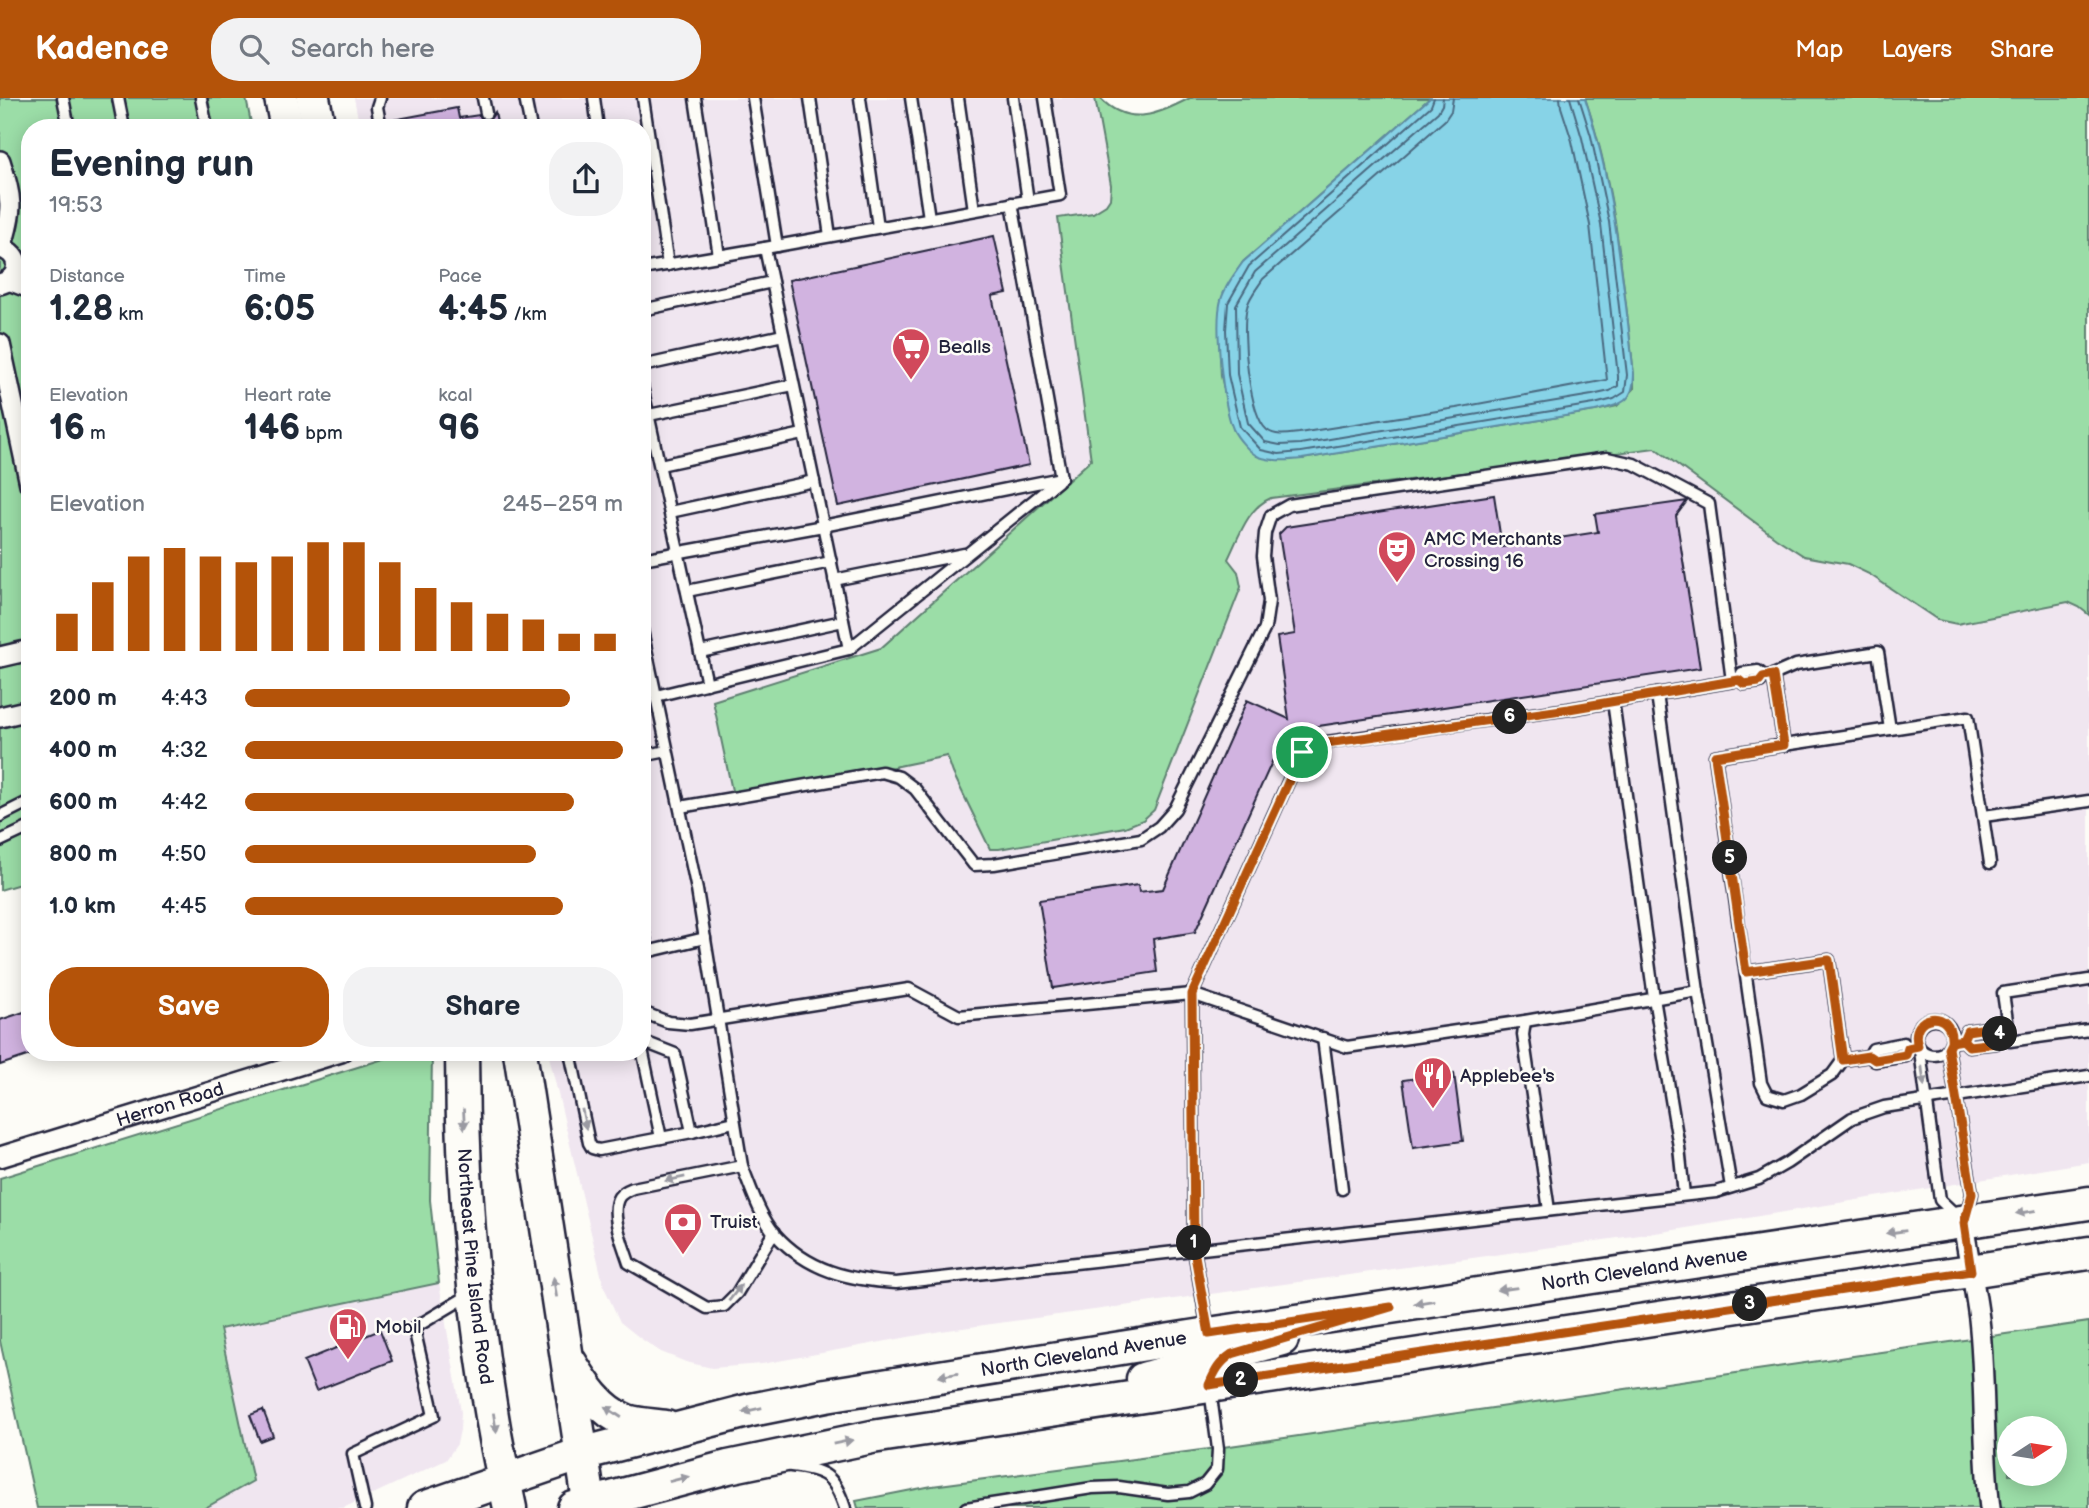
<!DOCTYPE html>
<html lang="en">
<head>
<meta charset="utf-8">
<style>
	:root { --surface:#fff; --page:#f2f2f3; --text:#1f2937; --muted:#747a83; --accent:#b45309 }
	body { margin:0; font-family:"Balsamiq Sans",sans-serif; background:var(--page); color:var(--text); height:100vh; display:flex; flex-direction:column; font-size:26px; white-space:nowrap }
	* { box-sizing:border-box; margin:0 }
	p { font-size:23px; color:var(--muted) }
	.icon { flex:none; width:38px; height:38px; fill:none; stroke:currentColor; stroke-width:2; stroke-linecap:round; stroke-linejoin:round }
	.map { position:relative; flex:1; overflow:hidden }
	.details { position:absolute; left:21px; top:21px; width:630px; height:942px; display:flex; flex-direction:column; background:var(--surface); border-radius:28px; box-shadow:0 4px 18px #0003 }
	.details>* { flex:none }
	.needle { width:46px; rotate:78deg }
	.fabs { position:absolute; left:1997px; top:1318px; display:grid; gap:14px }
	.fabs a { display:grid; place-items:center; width:70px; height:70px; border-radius:50%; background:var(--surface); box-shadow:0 4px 18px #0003; font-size:35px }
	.pin { position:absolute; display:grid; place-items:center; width:60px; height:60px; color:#fff; margin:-30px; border:4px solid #fff; border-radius:50%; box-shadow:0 2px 7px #0007 }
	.km { position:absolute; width:35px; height:35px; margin:-18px; border-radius:50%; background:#222; color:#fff; font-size:19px; line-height:35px; text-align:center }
	.round { display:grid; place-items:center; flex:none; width:74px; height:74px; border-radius:28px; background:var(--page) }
	.head { display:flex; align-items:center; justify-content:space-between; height:119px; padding:0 28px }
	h1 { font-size:38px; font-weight:700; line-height:52px }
	.metrics { display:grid; grid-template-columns:repeat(3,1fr); gap:10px; height:119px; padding:7px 28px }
	.metrics div { display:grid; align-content:center }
	.metrics b { font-size:35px; font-weight:700 }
	.metrics small { font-size:19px; font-weight:400 }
	.metrics p { font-size:19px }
	.chart { height:196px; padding:14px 28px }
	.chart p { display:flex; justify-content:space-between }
	.chart svg { width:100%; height:126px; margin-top:7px; stroke:var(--accent); stroke-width:6 }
	.action { display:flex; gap:14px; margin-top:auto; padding:14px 28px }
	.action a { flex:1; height:80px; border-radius:28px; background:var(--accent); color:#fff; font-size:28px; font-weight:700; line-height:80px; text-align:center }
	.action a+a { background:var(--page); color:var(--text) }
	ul { padding:0 28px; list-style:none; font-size:23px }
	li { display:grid; grid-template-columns:112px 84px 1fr; align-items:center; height:52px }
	li i { height:18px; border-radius:9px; background:var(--accent) }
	header { display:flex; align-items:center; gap:42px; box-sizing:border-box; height:98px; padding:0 35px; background:var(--accent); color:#fff }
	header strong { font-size:33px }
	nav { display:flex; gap:38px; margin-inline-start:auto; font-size:24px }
	.search { width:490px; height:63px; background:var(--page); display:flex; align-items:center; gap:18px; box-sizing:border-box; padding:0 24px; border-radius:28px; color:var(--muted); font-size:26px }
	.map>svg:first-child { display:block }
</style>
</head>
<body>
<header>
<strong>Kadence</strong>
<div class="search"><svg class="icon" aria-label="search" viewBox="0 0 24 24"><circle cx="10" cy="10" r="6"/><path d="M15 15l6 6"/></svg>Search here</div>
<nav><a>Map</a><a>Layers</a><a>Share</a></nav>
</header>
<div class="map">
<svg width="2089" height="1410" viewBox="0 0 2089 1410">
	<rect width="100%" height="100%" fill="#fdfcf7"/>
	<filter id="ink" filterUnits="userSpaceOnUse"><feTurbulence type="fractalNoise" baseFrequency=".0143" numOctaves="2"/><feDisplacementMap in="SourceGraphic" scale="14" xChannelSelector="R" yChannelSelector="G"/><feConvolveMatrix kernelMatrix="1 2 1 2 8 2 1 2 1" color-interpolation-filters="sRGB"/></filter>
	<g filter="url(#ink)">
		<!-- built -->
		<g fill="#f0e6f0">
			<polygon points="354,0 1095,0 1111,87 1110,101 1106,107 1093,115 1058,120 1091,362 881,550 714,603 734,702 948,658 953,675 990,751 999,751 1125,729 1143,722 1238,474 1228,461 1252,412 1262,404 1271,400 1655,350 1776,440 1804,458 1848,466 1869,476 1938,522 2042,510 2068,504 2079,509 2089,517 2089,1064 1662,1134 941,1233 762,1266 712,1270 686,1264 661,1254 640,1240 620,1224 604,1189 548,954 642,954 642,30 360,30"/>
			<polygon points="439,1185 461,1314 460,1332 457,1346 446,1362 343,1410 205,1410 253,1383 220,1231"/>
		</g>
		<!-- green -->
		<g fill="#9bdda7" stroke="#5e8071" stroke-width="2" fill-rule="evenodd">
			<polygon points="0,0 246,0 252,30 30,30 30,783 0,792"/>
			<path d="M1095,0H1100C1129,30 1158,16 1190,0H1430L1243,164L1229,186L1221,202L1219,232L1221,278L1234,333L1257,358L1302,361L1595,313L1617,308L1634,291V277C1623,183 1616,90 1585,0H2089V517L2079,509L2068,504L1957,526L1938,522L1869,476L1848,466L1804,458L1776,440L1655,350L1271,400C1247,410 1239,439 1228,461L1238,474L1241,489L1154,712L1143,722L1125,729L999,751H990L953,675L947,658L734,702L713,603L881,550L1091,362L1058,120L1093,115L1106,107L1110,101L1111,87Z"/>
			<polygon points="406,954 432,954 430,1102 439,1185 220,1231 253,1383 205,1410 37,1410 0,1243 0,1080"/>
			<path d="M2089,1224V1410H858L856,1403L932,1388L1216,1350ZM2009,1330H2054V1376H2009Z"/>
		</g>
		<!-- water -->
		<path fill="#87d3e7" stroke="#5f8ca2" stroke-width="2" d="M1430,0H1585C1615,90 1623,183 1634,277C1634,305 1620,307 1595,313L1302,361C1288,362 1273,364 1259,359C1250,355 1237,340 1233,331C1223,307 1214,227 1221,202C1225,188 1235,175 1243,164Z"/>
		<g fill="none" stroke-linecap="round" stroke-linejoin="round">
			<!-- shore -->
			<g stroke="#4a6980" stroke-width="2">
				<polyline points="1434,0 1431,8 1249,168 1228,205 1226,232 1228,277 1240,329 1261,352 1279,356 1301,354 1594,306 1614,301 1625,294 1627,277 1609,124 1591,38 1579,0"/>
				<polyline points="1443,0 1442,7 1438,14 1255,174 1236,207 1237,276 1248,325 1265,344 1280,347 1300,346 1592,297 1610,293 1618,288 1618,278 1601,126 1582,40 1570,0"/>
				<path d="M1453,0L1451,13L1445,22L1263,181C1258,189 1249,199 1247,209C1241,233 1249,317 1267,332C1276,339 1289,336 1299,335L1456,310L1607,282L1590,127L1572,43L1561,9L1560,0"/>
			</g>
		</g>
		<!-- building -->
		<g fill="#d1b3e0" stroke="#22223b" stroke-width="2">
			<polygon points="457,10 459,20 479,17 481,20 487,22 491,20 495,14 498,30 388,30 387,23"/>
			<polygon points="994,138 1007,195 992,198 1029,367 838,408 789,182"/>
			<polygon points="1494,397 1502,449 1598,434 1595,416 1687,403 1676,418 1700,570 1286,633 1195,834 1153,841 1157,874 1053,890 1039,802 1138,787 1139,794 1163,791 1247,602 1289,621 1277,539 1295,536 1279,436 1286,429"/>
			<polygon points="30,912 30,957 0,967 0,922"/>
			<polygon points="1454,975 1463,1043 1413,1050 1403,982"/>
			<polygon points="380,1232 392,1263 316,1293 304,1263"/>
			<polygon points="263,1312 273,1338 260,1343 250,1317"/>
		</g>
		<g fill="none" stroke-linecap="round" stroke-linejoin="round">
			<defs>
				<g id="service">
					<polyline points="63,0 69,30"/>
					<polyline points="118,0 124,30"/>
					<polyline points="201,0 207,30"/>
					<polyline points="380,0 377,9 381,30"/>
					<polyline points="483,0 486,15"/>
					<polyline points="525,0 531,30"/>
					<polyline points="594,0 598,30"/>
					<polyline points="643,0 668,167"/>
					<polyline points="695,0 719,158"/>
					<polyline points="753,0 777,148"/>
					<polyline points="810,0 830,138"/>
					<polyline points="860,0 878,129"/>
					<polyline points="911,0 929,120"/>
					<polyline points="958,0 974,112"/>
					<polyline points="1013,0 1028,103"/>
					<polyline points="1012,105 1061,380"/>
					<polyline points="642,171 765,150"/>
					<polyline points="642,212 772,184"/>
					<polyline points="642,268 783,237"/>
					<polyline points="642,288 707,586"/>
					<polyline points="649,317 793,287"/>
					<polyline points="660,367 803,336"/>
					<polyline points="670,414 814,383"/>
					<polyline points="642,461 823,428 1061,380"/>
					<polyline points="834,482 964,456"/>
					<polyline points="687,493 831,464"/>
					<path d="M642,532L697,792L742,1068C751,1090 759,1117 775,1136C808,1173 849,1182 896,1185L1716,1094L1759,1081L1787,1065L1852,1020L1884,1009L2089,978"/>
					<polyline points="849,551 1058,383"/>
					<polyline points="700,554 843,523"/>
					<polyline points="1773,577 1796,567 1878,554 1890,631 1968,619 1990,765"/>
					<polyline points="1739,582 1744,586 1760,584 1764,578"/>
					<polyline points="1657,596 1698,893 1731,1089"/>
					<polyline points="656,598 849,551 765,150 1060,97 1045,0"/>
					<polyline points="1613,603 1654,900 1679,1049 1684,1097"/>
					<polyline points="642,658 667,653"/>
					<polyline points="680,709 882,674 899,679 915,691 974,767 994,766 1141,741 1159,729 1175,711 1265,530 1269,503 1263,458 1265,435 1271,417 1289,407 1607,360 1634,366 1709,406 1732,583"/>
					<polyline points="0,718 30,703"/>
					<polyline points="1984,718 2089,703"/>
					<polyline points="0,743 30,729"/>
					<polyline points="642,828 648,854"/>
					<polyline points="642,855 705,840"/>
					<polyline points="1746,874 1829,862 1843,962 1832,977 1801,996 1784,1002 1767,997 1761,985 1715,658 1784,647"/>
					<polyline points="2089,882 2003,895 2010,943 2089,932"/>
					<polyline points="642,914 668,924 690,926 909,891 959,918 1192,896 1305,647 1569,611 1739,582 1742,575 1758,573 1764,578 1773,577 1784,647 1890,631"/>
					<circle cx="1934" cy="939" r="18"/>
					<polyline points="1525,923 1523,937 1549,1112"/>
					<polyline points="1323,940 1342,1091"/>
					<polyline points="1963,942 1967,933 1994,929 2000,935 2006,935"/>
					<polyline points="642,943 675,956 692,1034 734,1024"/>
					<polyline points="1951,944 1963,942 1969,948 1996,945 2000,935"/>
					<polyline points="1948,950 1972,1096 1966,1118"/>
					<polyline points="642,951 661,1040"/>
					<polyline points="1920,953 1940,1102 1958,1119"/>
					<polyline points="570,954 589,1045 592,1050 599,1052 692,1034"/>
					<polyline points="1869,958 1873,951 1904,945 1908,950"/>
					<polyline points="1843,962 1869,958 1875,963 1906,958 1908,950 1918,948"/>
					<path d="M742,1068L633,1090C628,1092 622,1095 619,1099C609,1115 624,1149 629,1165L707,1210L724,1208L737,1195L774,1134"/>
					<polyline points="1208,1232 1194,1152 1192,896 1347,949 1525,923 1698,893"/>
					<path d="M791,1368C825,1372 834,1377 845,1410"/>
					<polyline points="365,1410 353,1356 434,1318 414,1230 471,1196"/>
					<polyline points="966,1410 1092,1390 1119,1389 1168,1396 1189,1394 1205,1386 1217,1371 1218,1351 1210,1291"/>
				</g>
				<g id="minor">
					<path d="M0,63C12,102 14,110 1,150"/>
					<path d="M0,150C22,155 22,180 0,186"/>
					<polyline points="9,182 30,190"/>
					<polyline points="0,246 30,386"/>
					<polyline points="0,559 30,552"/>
					<polyline points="0,619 30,612"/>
					<path id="s1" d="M0,1059L341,954"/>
					<path d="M1963,1125C1968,1157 1975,1189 1979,1221C1986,1284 1982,1347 1990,1410"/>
				</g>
				<g id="primary">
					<polyline points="281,0 287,30"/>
					<polyline points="313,0 319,30"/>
					<path id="s2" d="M462,954C462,1105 477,1262 510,1410"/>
					<polyline points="520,954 590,1410"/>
					<path d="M570,1264C584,1287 600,1313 627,1323C639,1327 654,1327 666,1329"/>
					<path d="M1143,1281C1170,1273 1203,1269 1209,1236"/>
					<path d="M1209,1287C1213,1278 1215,1269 1223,1262C1236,1251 1266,1246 1282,1241"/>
					<path id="s3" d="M424,1410L581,1356L751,1312L826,1297L1209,1236L2089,1105"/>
					<polyline points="574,1410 728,1369 872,1339 2089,1155"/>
				</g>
			</defs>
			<!-- service casing -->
			<use href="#service" stroke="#22223b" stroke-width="15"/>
			<!-- minor casing -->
			<use href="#minor" stroke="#22223b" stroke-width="24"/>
			<!-- primary casing -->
			<use href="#primary" stroke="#22223b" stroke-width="37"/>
			<!-- service -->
			<use href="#service" stroke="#fdfcf7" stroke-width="10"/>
			<!-- minor -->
			<use href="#minor" stroke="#fdfcf7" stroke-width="19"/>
			<!-- primary -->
			<use href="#primary" stroke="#fdfcf7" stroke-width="32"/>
		</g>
		<!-- one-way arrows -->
		<defs><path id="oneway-solid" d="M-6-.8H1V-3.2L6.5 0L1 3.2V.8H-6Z" transform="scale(1.75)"/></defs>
		<g fill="#9a9aa2">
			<use href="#oneway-solid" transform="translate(1923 978) rotate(83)"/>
			<use href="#oneway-solid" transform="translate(464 1021) rotate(87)"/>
			<use href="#oneway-solid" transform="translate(584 1021) rotate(78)"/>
			<use href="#oneway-solid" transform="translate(675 1081) rotate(169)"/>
			<use href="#oneway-solid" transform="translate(2026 1114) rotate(171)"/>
			<use href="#oneway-solid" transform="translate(1896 1134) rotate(172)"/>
			<use href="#oneway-solid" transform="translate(555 1189) rotate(-99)"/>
			<use href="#oneway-solid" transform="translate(1507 1191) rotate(172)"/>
			<use href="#oneway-solid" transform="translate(735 1195) rotate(-52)"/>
			<use href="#oneway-solid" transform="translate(1424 1204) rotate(171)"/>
			<use href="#oneway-solid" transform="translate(948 1277) rotate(171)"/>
			<use href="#oneway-solid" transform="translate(752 1312) rotate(167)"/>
			<use href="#oneway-solid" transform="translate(613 1314) rotate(-147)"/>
			<use href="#oneway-solid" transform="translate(495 1325) rotate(81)"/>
			<use href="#oneway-solid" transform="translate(843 1344) rotate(-11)"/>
			<use href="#oneway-solid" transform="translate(679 1381) rotate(-14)"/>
		</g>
	</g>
	<g fill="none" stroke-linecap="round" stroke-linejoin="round" filter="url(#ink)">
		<defs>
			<path id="route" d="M1302,654L1192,896L1194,1152L1209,1236L1391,1209L1232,1256C1219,1265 1215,1273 1209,1287L1971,1173L1964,1125L1972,1096L1948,950L1951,944L1963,942L1969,948L1996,945L2000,935L1994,929L1967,933L1963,942L1951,944C1954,909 1907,915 1918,948L1908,950L1906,957L1875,962L1869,958L1843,962L1829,862L1746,874L1715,658L1784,647L1773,577L1763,579L1759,584L1744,586L1739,582L1569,611L1305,648L1302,654"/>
		</defs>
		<!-- route casing -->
		<use href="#route" stroke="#fff" stroke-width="14"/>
		<!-- route -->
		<use href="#route" stroke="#b45309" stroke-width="9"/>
	</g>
	<!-- icons -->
	<defs>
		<symbol id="supermarket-pin" viewBox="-11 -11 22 30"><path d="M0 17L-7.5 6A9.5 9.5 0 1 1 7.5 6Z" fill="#d1495b" stroke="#fdfcf7"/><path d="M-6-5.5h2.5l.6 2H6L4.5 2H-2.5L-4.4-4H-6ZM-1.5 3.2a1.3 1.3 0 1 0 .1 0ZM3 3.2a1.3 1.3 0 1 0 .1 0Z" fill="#fff"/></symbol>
		<symbol id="theatre-pin" viewBox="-11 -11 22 30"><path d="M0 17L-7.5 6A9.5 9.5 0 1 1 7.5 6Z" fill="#d1495b" stroke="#fdfcf7"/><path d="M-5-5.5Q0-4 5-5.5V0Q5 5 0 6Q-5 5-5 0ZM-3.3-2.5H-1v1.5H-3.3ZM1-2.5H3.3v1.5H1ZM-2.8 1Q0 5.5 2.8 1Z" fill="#fff"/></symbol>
		<symbol id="restaurant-pin" viewBox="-11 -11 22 30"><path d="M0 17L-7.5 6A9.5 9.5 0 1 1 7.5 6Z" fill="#d1495b" stroke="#fdfcf7"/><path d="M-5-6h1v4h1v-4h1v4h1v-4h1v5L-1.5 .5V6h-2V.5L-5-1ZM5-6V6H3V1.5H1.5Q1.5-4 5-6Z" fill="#fff"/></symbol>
		<symbol id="bank-pin" viewBox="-11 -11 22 30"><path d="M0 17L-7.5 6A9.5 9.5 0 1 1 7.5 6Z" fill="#d1495b" stroke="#fdfcf7"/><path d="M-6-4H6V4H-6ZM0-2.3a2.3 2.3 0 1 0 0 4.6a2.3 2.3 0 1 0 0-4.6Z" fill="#fff"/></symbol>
		<symbol id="fuel-pin" viewBox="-11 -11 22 30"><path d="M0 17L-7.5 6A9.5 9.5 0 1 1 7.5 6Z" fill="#d1495b" stroke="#fdfcf7"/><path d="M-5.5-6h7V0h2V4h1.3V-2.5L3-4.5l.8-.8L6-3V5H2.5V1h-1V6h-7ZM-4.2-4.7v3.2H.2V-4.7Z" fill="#fff"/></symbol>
	</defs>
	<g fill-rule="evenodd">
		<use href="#supermarket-pin" x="889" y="227" width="44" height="60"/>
		<use href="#theatre-pin" x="1375" y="430" width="44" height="60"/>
		<use href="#restaurant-pin" x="1411" y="956" width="44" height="60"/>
		<use href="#bank-pin" x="661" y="1102" width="44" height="60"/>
		<use href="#fuel-pin" x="326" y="1207" width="44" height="60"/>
	</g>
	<g text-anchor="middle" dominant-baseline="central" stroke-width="5" stroke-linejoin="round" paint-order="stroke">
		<!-- poi labels -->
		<g font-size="19" fill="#22223b" stroke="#fdfcf7" text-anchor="start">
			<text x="938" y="249">Bealls</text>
			<text x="1424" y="441">AMC Merchants<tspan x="1424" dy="22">Crossing 16</tspan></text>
			<text x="1460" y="978">Applebee's</text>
			<text x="710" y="1124">Truist</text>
			<text x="375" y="1229">Mobil</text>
		</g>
		<!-- street labels -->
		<g font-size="19" fill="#22223b" stroke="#fdfcf7">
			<text stroke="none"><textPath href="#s1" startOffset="178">Herron Road</textPath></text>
			<text stroke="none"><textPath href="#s2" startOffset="215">Northeast Pine Island Road</textPath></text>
			<text stroke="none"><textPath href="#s3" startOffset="1246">North Cleveland Avenue</textPath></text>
			<text stroke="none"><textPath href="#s3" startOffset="679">North Cleveland Avenue</textPath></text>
		</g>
	</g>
</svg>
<div class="fabs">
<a><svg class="needle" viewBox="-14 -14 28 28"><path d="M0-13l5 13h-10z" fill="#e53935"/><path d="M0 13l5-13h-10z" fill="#747a83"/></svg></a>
</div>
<div class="pin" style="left:1302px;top:654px;background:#1e9e55"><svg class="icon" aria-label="arrive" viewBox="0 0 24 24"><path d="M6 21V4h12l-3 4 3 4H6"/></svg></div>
<b class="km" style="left:1194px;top:1145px">1</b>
<b class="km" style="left:1241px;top:1282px">2</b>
<b class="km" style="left:1750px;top:1206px">3</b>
<b class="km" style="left:2000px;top:936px">4</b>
<b class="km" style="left:1730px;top:760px">5</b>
<b class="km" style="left:1510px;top:619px">6</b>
<section class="details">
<div class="head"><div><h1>Evening run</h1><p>19:53</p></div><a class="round"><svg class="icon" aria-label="share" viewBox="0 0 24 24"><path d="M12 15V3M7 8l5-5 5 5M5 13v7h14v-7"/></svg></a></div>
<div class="metrics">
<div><p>Distance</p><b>1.28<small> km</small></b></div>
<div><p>Time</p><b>6:05</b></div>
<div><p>Pace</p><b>4:45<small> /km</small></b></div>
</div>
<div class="metrics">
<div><p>Elevation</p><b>16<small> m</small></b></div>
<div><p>Heart rate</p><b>146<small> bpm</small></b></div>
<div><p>kcal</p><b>96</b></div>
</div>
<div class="chart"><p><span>Elevation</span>245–259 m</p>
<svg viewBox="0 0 160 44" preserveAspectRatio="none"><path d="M5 44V31M15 44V20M25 44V11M35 44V8M45 44V11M55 44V13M65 44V11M75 44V6M85 44V6M95 44V13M105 44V22M115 44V27M125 44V31M135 44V33M145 44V38M155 44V38"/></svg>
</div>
<ul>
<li><b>200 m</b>4:43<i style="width:86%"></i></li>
<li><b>400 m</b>4:32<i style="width:100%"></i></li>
<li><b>600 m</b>4:42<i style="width:87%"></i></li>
<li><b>800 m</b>4:50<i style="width:77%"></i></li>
<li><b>1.0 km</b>4:45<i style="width:84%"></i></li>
</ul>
<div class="action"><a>Save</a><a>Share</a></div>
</section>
</div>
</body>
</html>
